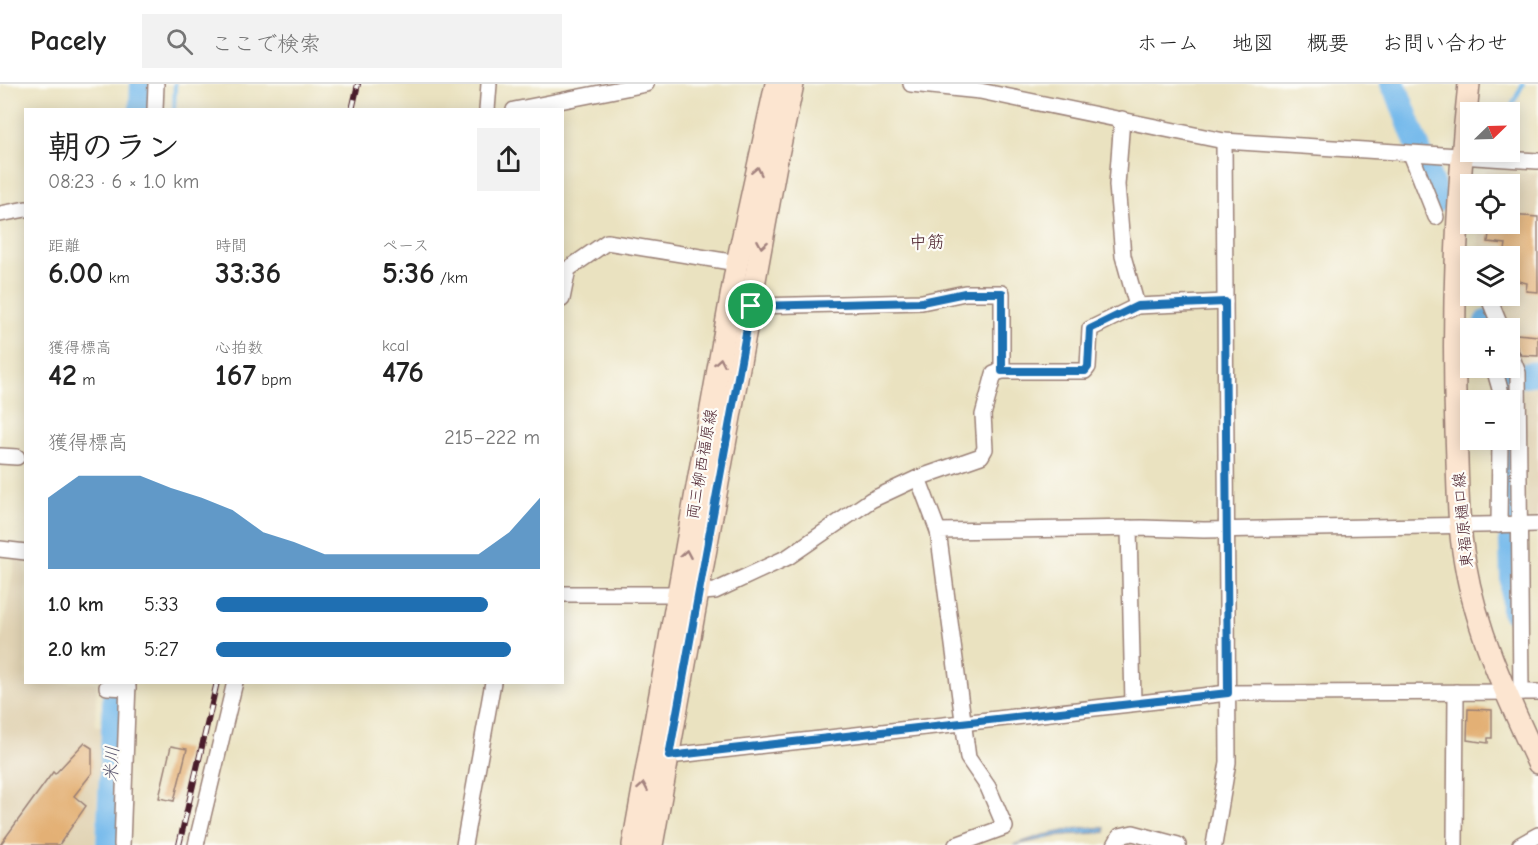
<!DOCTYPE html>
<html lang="ja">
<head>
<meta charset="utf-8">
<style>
	:root { --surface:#fff; --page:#f2f2f2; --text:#222; --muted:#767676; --line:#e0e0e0; --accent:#1f6fb2 }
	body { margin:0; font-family:"Comic Neue","Klee One",sans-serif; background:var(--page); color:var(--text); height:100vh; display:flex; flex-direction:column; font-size:22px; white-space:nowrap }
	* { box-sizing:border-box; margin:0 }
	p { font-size:20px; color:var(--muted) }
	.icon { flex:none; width:33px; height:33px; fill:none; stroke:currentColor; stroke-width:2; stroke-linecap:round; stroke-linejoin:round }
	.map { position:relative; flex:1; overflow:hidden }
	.panel { position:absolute; left:24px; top:24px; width:540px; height:576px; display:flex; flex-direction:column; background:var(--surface); border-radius:0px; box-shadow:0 3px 15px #0003 }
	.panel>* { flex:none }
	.needle { width:39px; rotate:67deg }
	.controls { position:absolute; left:1460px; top:18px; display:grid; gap:12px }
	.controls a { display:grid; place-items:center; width:60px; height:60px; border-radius:0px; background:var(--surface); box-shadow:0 3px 15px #0003; font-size:30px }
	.pin { position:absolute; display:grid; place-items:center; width:51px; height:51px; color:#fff; margin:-26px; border:3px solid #fff; border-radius:50%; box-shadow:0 2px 6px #0007 }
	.round { display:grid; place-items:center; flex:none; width:63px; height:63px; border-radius:0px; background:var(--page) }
	.summary { display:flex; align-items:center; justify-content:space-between; height:102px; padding:0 24px }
	h1 { font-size:33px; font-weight:700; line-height:45px }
	.stats { display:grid; grid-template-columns:repeat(3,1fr); gap:9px; height:102px; padding:6px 24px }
	.stats div { display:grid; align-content:center }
	.stats b { font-size:30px; font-weight:700 }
	.stats small { font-size:16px; font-weight:400 }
	.stats p { font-size:16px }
	.chart { height:168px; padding:12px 24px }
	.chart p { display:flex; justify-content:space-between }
	.chart svg { width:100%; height:108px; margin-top:6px; fill:var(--accent); opacity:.7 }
	ul { padding:0 24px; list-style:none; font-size:20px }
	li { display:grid; grid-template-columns:96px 72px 1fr; align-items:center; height:45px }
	li i { height:15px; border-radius:8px; background:var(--accent) }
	header { display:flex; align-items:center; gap:36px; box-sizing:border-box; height:84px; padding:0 30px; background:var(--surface); border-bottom:2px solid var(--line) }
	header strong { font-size:28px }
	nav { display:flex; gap:33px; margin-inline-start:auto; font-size:21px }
	.search { width:420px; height:54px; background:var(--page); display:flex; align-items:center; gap:15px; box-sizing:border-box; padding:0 21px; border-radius:0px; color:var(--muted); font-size:22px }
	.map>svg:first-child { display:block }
</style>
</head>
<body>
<header>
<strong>Pacely</strong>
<div class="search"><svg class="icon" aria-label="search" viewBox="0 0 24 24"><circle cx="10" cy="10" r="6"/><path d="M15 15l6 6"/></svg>ここで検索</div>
<nav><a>ホーム</a><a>地図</a><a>概要</a><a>お問い合わせ</a></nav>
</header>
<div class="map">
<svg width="1538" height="761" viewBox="0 0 1538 761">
	<rect width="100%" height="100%" fill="#fdfcf7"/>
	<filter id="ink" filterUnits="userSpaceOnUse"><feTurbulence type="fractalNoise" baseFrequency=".0167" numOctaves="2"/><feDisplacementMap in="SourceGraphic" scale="12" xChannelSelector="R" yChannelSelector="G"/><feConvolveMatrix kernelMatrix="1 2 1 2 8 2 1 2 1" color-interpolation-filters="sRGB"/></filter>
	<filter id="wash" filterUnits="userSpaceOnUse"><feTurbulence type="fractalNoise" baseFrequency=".008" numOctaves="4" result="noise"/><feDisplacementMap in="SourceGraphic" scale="24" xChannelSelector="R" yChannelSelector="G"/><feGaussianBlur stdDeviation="1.35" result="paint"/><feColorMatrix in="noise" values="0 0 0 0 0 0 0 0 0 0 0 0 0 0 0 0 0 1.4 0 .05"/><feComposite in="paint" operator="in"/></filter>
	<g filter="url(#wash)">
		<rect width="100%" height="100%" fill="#eae2c0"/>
		<!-- built -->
		<g fill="#e1d3b4">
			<polygon points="1486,86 1538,89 1538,436 1527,436 1521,286 1509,256 1509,244 1505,244 1492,212 1509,212 1509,172 1477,172 1481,140 1509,140 1509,100 1485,100"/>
			<polygon points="16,470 25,472 26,598 97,599 95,642 101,643 95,761 0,761 0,563"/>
		</g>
		<!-- water -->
		<polygon fill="#75b9eb" stroke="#606c8b" stroke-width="1.5" points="1080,744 1105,744 1105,748 1062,751 1014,761 1041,752"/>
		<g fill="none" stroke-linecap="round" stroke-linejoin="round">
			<!-- stream -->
			<g stroke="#75b9eb" stroke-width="4">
				<polyline points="174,26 175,0"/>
				<polyline points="1509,37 1513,19 1523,0"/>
			</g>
			<!-- river -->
			<g stroke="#75b9eb" stroke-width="24">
				<polyline points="1392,0 1398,10 1438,116"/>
				<polyline points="141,26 142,0"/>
				<polyline points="1486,238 1488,244"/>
				<polyline points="1504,284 1508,293 1508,316"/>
				<polyline points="1508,293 1538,289"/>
				<polyline points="1508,356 1513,527"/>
				<polyline points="108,761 115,598"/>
			</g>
		</g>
		<g id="blocks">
			<!-- building -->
			<g fill="#e3b075">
				<polygon points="1509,131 1538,133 1538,208 1526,207 1527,199 1518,197 1516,180 1509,179 1509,172 1504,172 1506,160 1488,158 1490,140 1509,140"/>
				<polygon points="1516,250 1538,252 1538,272 1521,271 1515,259"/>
				<polygon points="1468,625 1492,626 1492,654 1488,654 1488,659 1467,656"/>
				<polygon points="84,659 92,664 92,689 74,712 86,722 59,761 0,761 53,688 55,690"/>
				<polygon points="171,662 187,665 174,717 159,714"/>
			</g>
		</g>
	</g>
	<g filter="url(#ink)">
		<use href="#blocks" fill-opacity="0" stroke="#9a8076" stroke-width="1.5"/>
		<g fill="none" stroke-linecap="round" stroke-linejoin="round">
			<defs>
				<g id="minor">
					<polyline points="911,0 980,7 1224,57 1538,77"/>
					<polyline points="155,26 156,0"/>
					<polyline points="487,26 489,0"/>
					<polyline points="514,26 646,0"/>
					<polyline points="1122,35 1117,101 1123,172 1137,222"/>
					<polyline points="1411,70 1436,133"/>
					<polyline points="0,130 26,125"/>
					<polyline points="1488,212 1501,244"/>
					<polyline points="562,215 568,185 607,158 737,179"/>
					<polyline points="751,222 922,218 965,209 1002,209 1002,287"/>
					<polyline points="1509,266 1518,289 1521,608"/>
					<polyline points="1494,284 1500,305 1500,316"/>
					<polyline points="0,372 17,373"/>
					<polyline points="918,394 981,372 985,365 983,331 994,290 1002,287 1085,287 1088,283 1090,245 1137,222 1225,218"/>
					<polyline points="1499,441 1500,356"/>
					<polyline points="1129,444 1133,619"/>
					<polyline points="0,465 26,468"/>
					<polyline points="562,510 679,510 715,507 788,473 871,416 918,394 938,447"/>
					<polyline points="107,603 128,604"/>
					<polyline points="669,672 1228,609 1538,608"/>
					<polyline points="122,761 128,598"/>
					<polyline points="196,761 235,598"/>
					<polyline points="464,761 493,598"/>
					<polyline points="956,761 1005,743 988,703 968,674 938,447 1142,444 1204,446 1538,440"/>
					<polyline points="1115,761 1120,752 1133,749 1178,761"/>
					<polyline points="1214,761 1228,678 1224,57"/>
					<polyline points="1455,761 1456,608"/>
					<polyline points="1520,761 1538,751"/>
				</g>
				<g id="secondary">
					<path d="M1469,0C1456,116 1452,232 1456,348C1458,392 1457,436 1465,479C1477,550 1508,614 1538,679"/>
					<polyline points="633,761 737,179 776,0"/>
					<polyline points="652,761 777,75 793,0"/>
				</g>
			</defs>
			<!-- minor casing -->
			<use href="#minor" stroke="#9a8076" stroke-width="18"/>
			<!-- secondary casing -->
			<use href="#secondary" stroke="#9a8076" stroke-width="24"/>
			<!-- minor -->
			<use href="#minor" stroke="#fff" stroke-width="15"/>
			<!-- secondary -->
			<use href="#secondary" stroke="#fce5d0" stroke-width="21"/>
			<defs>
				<g id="rail">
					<polyline points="352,26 358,0"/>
					<polyline points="179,761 217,598"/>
				</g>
			</defs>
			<!-- rail casing -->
			<use href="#rail" stroke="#4a1f2b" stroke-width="6"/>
			<!-- rail -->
			<use href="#rail" stroke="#fdfcf7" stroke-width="4" stroke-dasharray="11" stroke-linecap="butt"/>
		</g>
		<!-- one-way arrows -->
		<defs><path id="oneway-chevron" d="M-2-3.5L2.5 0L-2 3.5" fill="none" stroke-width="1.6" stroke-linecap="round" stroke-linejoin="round" transform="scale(1.5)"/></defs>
		<g stroke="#a3827e">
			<use href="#oneway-chevron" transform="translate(757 87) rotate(-78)"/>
			<use href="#oneway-chevron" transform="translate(762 160) rotate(100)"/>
			<use href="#oneway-chevron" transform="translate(720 278) rotate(-80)"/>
			<use href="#oneway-chevron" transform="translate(686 470) rotate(-80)"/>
			<use href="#oneway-chevron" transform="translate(643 703) rotate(-80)"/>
		</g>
	</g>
	<g fill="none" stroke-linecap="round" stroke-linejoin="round" filter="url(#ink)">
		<defs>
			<polygon id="route" points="965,209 1002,209 1002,287 1085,287 1088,283 1090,245 1137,222 1225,218 1228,609 669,672 751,222 922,218"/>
		</defs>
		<!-- route casing -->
		<use href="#route" stroke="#fff" stroke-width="12"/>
		<!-- route -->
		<use href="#route" stroke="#1f6fb2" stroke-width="8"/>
	</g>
	<g text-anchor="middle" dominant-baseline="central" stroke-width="4.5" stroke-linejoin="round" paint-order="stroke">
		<!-- street labels -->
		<g font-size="16" fill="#4a1f2b" stroke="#fdfcf7">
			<text transform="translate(702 380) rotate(-80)">両三柳西福原線</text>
			<text transform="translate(1463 436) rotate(-95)">東福原樋口線</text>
		</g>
		<!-- neighbourhood labels -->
		<g font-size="18" fill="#4a1f2b" stroke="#fdfcf7">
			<text x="927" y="158">中筋</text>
		</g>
		<!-- water labels -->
		<g font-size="18" font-style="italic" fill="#59556e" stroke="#fdfcf7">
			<text transform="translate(112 680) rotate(-87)">米川</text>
		</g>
	</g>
</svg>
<div class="controls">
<a><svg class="needle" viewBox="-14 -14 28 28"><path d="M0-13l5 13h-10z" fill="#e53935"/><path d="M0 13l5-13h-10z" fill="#767676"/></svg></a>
<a><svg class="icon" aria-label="locate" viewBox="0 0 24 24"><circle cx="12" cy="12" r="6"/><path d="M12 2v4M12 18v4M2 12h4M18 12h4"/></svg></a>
<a><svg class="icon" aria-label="layers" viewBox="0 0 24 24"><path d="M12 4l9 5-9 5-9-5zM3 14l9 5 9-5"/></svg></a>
<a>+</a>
<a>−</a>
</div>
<div class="pin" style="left:751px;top:222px;background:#1e9e55"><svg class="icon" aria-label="arrive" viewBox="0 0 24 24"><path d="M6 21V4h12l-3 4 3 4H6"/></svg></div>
<section class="panel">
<div class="summary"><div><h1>朝のラン</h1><p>08:23 · 6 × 1.0 km</p></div><a class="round"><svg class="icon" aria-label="share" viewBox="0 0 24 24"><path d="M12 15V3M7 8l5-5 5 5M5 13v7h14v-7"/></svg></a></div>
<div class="stats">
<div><p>距離</p><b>6.00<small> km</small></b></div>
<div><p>時間</p><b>33:36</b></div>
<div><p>ペース</p><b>5:36<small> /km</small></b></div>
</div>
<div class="stats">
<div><p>獲得標高</p><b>42<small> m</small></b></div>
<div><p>心拍数</p><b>167<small> bpm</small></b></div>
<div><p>kcal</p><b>476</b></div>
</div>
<div class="chart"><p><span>獲得標高</span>215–222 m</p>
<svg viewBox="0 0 160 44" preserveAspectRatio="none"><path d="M0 44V15L10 6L20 6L30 6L40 11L50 15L60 20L70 29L80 33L90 38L100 38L110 38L120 38L130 38L140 38L150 29L160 15V44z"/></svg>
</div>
<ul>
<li><b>1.0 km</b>5:33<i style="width:84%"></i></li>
<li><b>2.0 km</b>5:27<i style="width:91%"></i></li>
</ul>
</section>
</div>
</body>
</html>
